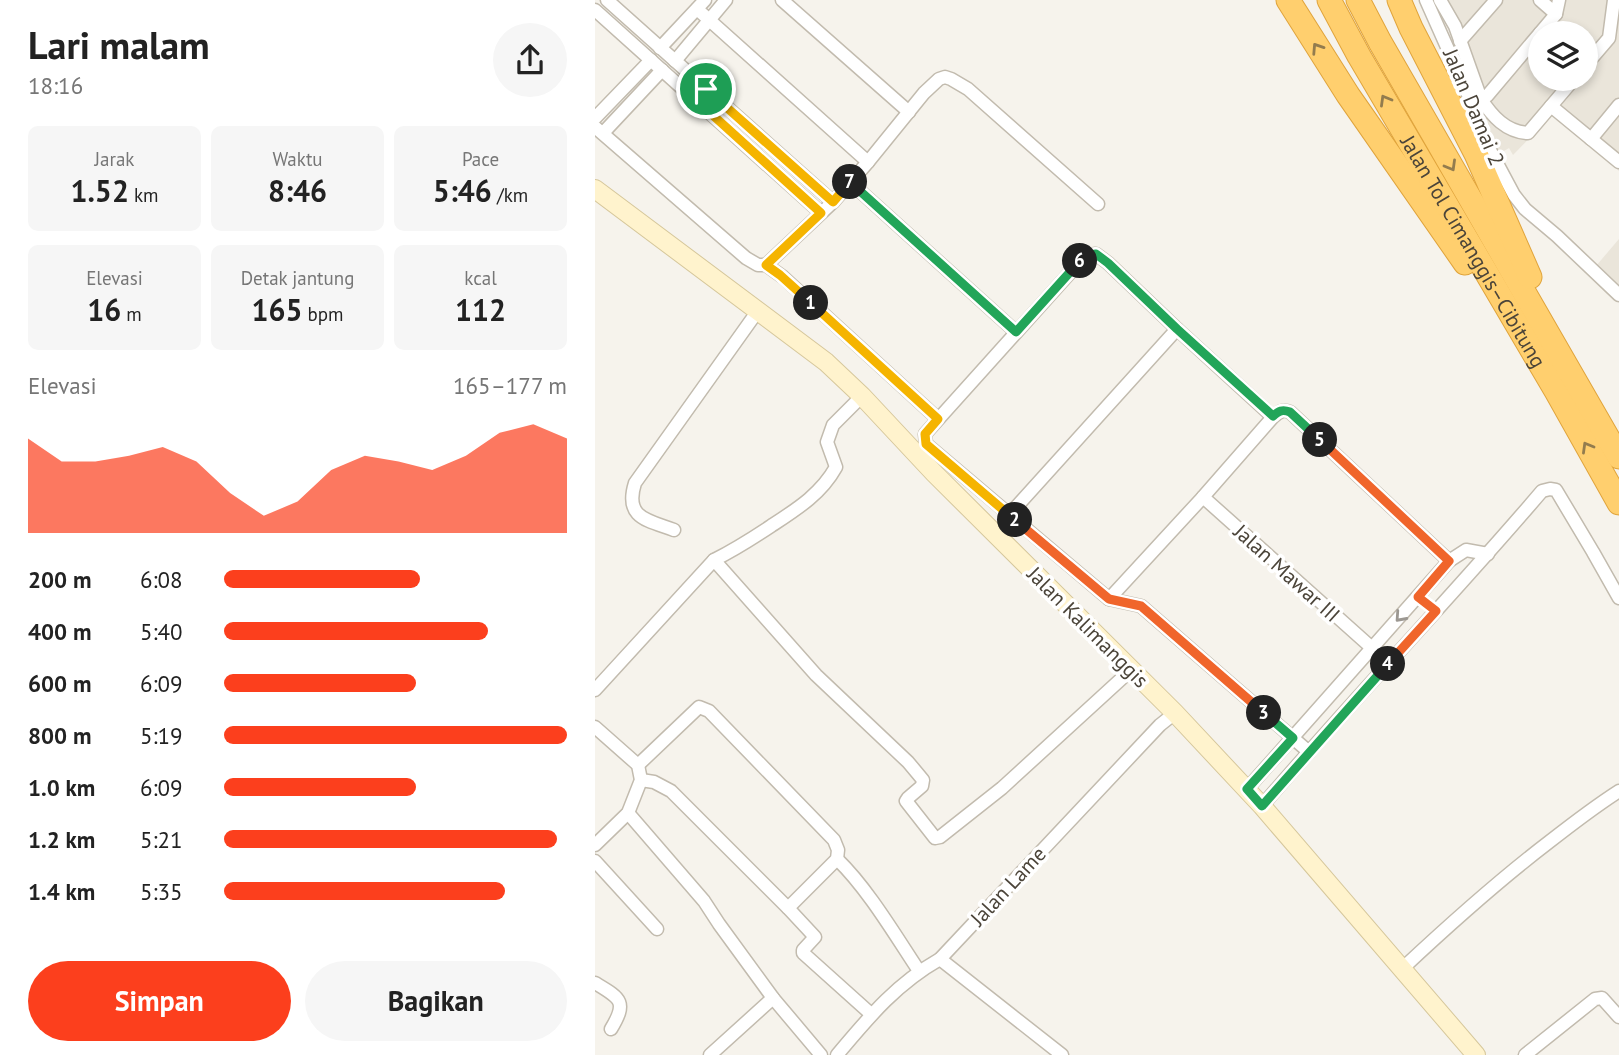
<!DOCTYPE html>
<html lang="id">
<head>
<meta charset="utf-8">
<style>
	:root { --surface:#fff; --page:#f6f6f6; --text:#222; --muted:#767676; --accent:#fc3f1d }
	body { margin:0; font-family:"PT Sans",sans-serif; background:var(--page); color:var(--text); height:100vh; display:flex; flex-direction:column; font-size:26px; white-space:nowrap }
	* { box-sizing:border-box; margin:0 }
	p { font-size:23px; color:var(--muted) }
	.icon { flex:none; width:38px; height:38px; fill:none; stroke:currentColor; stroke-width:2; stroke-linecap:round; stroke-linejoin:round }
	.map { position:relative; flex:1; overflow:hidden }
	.sheet { display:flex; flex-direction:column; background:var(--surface); width:595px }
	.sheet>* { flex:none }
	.fabs { position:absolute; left:933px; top:21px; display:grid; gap:14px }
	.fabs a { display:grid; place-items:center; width:70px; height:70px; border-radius:50%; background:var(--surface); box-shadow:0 4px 10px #0003; font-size:35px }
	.pin { position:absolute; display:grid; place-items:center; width:60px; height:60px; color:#fff; margin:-30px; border:4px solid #fff; border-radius:50%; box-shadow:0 2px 7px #0007 }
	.km { position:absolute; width:35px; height:35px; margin:-18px; border-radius:50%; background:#222; color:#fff; font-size:19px; line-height:35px; text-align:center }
	.round { display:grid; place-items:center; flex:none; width:74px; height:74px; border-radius:37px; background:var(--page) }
	.head { display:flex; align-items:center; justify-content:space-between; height:119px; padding:0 28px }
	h1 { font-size:38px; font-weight:700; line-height:52px }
	.metrics { display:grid; grid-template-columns:repeat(3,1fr); gap:10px; height:119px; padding:7px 28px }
	.metrics div { display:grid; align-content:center; border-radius:10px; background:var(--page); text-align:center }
	.metrics b { font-size:30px; font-weight:700 }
	.metrics small { font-size:19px; font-weight:400 }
	.metrics p { font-size:19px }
	.chart { height:196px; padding:14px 28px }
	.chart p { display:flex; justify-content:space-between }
	.chart svg { width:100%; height:126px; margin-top:7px; fill:var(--accent); opacity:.7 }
	.action { display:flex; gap:14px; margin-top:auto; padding:14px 28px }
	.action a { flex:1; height:80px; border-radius:42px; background:var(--accent); color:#fff; font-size:28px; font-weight:700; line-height:80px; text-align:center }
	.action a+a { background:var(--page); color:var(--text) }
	ul { padding:0 28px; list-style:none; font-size:23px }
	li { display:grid; grid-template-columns:112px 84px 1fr; align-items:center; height:52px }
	li i { height:18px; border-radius:9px; background:var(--accent) }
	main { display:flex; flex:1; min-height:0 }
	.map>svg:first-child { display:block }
</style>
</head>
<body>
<main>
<section class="sheet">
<div class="head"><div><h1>Lari malam</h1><p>18:16</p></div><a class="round"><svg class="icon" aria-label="share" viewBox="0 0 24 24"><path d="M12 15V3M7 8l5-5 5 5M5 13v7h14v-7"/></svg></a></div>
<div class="metrics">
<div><p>Jarak</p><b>1.52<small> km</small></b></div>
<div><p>Waktu</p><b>8:46</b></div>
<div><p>Pace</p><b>5:46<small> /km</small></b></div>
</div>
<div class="metrics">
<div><p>Elevasi</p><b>16<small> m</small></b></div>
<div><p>Detak jantung</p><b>165<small> bpm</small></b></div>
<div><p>kcal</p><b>112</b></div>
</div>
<div class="chart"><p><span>Elevasi</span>165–177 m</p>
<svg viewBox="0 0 160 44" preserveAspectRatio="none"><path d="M0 44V11L10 19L20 19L30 17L40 14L50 19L60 30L70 38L80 33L90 22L100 17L110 19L120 22L130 17L140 9L150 6L160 11V44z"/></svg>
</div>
<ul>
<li><b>200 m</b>6:08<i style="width:57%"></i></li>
<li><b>400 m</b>5:40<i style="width:77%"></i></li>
<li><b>600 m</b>6:09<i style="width:56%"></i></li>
<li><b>800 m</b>5:19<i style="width:100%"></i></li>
<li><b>1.0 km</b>6:09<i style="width:56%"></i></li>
<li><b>1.2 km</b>5:21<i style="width:97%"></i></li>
<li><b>1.4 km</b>5:35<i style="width:82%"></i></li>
</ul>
<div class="action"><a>Simpan</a><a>Bagikan</a></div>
</section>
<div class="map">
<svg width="1024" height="1055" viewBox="0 0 1024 1055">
	<rect width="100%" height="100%" fill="#f6f3ec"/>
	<!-- residential -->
	<g fill="#eae5da" fill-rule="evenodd">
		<path d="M841,0H1024V171L958,114L918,155L914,148L904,154L893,135L864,41ZM945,33H990V79H945Z"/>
		<polygon points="1024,239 1024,287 1001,266"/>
	</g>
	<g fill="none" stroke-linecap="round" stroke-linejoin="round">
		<defs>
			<g id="street">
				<polyline points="12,0 238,202"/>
				<polyline points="187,0 314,112"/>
				<polyline points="831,0 872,92 888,137 919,195 930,209 962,236 1024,295"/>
				<polyline points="845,0 860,26 886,99 892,96 945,33"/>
				<polyline points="945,0 961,14"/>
				<polyline points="102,9 273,162"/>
				<polyline points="0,10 226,213"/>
				<polyline points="945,33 961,14 964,0"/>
				<polyline points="865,41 901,0"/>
				<polyline points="65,48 110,0"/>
				<polyline points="80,61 131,0"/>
				<polyline points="990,66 1014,38 1019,0"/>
				<path d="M886,99C897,116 911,132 933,133L979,79"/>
				<polyline points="956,106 1024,162"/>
				<polyline points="0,118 56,60"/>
				<polyline points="0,127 151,258 163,265 171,265 188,277 343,419"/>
				<polyline points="8,133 67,70"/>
				<polyline points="996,139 1024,105"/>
				<polyline points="255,182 421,332"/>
				<polyline points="171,265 238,202 273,162 329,93 344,79 350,77 356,79 373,89 503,204"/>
				<polyline points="678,417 582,329 513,263 501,254 490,256 330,434 331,444 514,599 546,606 714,752"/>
				<polyline points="608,497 777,648"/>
				<polyline points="414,515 582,329"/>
				<path d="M79,530C52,520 29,518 40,483L162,312"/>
				<polyline points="119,560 221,675 313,762 328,780 327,786 313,798 311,801 340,838 345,837 407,788 536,670"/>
				<path d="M514,599L608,497L678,417C684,412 687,409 695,412L854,561"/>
				<path d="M0,690L119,560C139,550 158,538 176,526C202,509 226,494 241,467L232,442L238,425L267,396"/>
				<polyline points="0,727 43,765 46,780 33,813 0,845"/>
				<polyline points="43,765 104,707 114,711 239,840 243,850 242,859 193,908 76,791 59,782 46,780"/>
				<polyline points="652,789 854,561 871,550 893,554"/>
				<path d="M667,806C758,699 856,598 947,491L955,489L961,490L998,552L1024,598"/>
				<polyline points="33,813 109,901 124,924 178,998 226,1055"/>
				<path d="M242,859C273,889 300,935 324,971"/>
				<polyline points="0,861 62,929"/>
				<polyline points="193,908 220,937 208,950 208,953 276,1014"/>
				<polyline points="345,959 467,1055"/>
				<path d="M808,968C855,924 903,881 954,842C977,824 999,807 1024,791"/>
				<path d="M0,983C25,998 33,1001 16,1029"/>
				<polyline points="115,1055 178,998"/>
				<path d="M242,1055C274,1017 301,984 345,959L565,725L580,713"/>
				<polyline points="930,1055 1000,999 1007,998 1024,1017"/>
			</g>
			<polyline id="secondary" points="0,189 231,362 267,396 339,473 580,713 667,806 881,1055"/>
			<g id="highway">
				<polyline points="693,0 753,95 870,263"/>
				<path id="s1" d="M734,0L764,56L961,391L1024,503"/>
				<polyline points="763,0 785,42 1024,457"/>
				<polyline points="804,0 816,28 881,154 935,277"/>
			</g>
		</defs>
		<!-- street casing -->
		<use href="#street" stroke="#c2bbae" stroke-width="15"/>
		<!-- secondary casing -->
		<use href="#secondary" stroke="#d6c79b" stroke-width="20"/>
		<!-- highway casing -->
		<use href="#highway" stroke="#e0a43c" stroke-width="25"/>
		<!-- street -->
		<use href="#street" stroke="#fff" stroke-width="12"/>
		<!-- secondary -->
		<use href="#secondary" stroke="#fff3cd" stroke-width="18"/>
		<!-- highway -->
		<use href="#highway" stroke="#ffcf6e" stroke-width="23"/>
	</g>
	<!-- one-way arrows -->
	<defs><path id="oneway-chevron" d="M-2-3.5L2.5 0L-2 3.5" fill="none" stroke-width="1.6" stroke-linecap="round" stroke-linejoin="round" transform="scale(1.75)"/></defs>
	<g stroke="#937c4e">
		<use href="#oneway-chevron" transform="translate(722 48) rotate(-123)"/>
		<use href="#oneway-chevron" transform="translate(790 100) rotate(-120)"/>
		<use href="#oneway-chevron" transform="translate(856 166) rotate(60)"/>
		<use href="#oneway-chevron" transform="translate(992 447) rotate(-120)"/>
	</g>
	<use stroke="#9c9892" href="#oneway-chevron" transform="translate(805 617) rotate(132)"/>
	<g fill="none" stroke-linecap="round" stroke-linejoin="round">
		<defs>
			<polyline id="split-1" points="111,89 101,100 226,213 171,265 185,275 216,303"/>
			<polyline id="split-2" points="216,303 343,419 330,434 331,444 420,520"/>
			<polyline id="split-3" points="420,520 514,599 546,606 669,713"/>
			<polyline id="split-4" points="669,713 698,738 652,789 667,806 793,664"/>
			<polyline id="split-5" points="725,440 854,561 823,597 841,611 793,664"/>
			<path id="split-6" d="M485,261L490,256L501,254L513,263L582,329L678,416C684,411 687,409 695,412L725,440"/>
			<polyline id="split-7" points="255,182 421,332 485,261"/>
			<polyline id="split-8" points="111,89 238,202 255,182"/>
		</defs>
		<!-- split-1 casing -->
		<use href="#split-1" stroke="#fff" stroke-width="14"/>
		<!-- split-2 casing -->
		<use href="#split-2" stroke="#fff" stroke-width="14"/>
		<!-- split-3 casing -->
		<use href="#split-3" stroke="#fff" stroke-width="14"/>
		<!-- split-4 casing -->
		<use href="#split-4" stroke="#fff" stroke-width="14"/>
		<!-- split-5 casing -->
		<use href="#split-5" stroke="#fff" stroke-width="14"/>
		<!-- split-6 casing -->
		<use href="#split-6" stroke="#fff" stroke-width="14"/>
		<!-- split-7 casing -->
		<use href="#split-7" stroke="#fff" stroke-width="14"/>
		<!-- split-8 casing -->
		<use href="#split-8" stroke="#fff" stroke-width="14"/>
		<!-- split-1 -->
		<use href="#split-1" stroke="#f5b400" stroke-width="9"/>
		<!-- split-2 -->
		<use href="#split-2" stroke="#f5b400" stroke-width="9"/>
		<!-- split-3 -->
		<use href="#split-3" stroke="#f0652b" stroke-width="9"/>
		<!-- split-4 -->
		<use href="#split-4" stroke="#22a559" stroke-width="9"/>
		<!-- split-5 -->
		<use href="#split-5" stroke="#f0652b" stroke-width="9"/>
		<!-- split-6 -->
		<use href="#split-6" stroke="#22a559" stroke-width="9"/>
		<!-- split-7 -->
		<use href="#split-7" stroke="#22a559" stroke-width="9"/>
		<!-- split-8 -->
		<use href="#split-8" stroke="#f5b400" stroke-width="9"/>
	</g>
	<g text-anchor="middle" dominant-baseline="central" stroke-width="7" stroke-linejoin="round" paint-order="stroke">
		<!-- street labels -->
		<g font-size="21" fill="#4b4439" stroke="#fff">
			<text transform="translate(879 107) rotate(67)">Jalan Damai 2</text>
			<text stroke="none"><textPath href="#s1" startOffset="290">Jalan Tol Cimanggis–Cibitung</textPath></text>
			<text transform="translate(692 573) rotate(42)">Jalan Mawar III</text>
			<text transform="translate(493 627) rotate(45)">Jalan Kalimanggis</text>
			<text transform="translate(413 886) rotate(-47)">Jalan Lame</text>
		</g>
	</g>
</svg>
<div class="fabs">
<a><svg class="icon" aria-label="layers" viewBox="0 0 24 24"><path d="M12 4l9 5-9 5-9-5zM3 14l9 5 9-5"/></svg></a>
</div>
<div class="pin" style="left:111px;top:89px;background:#1e9e55"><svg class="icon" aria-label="arrive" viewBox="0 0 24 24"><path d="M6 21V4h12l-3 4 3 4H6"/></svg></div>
<b class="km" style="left:216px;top:303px">1</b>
<b class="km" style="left:420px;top:520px">2</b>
<b class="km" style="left:669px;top:713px">3</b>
<b class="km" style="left:793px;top:664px">4</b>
<b class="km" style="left:725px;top:440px">5</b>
<b class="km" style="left:485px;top:261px">6</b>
<b class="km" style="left:255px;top:182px">7</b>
</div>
</main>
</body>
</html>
